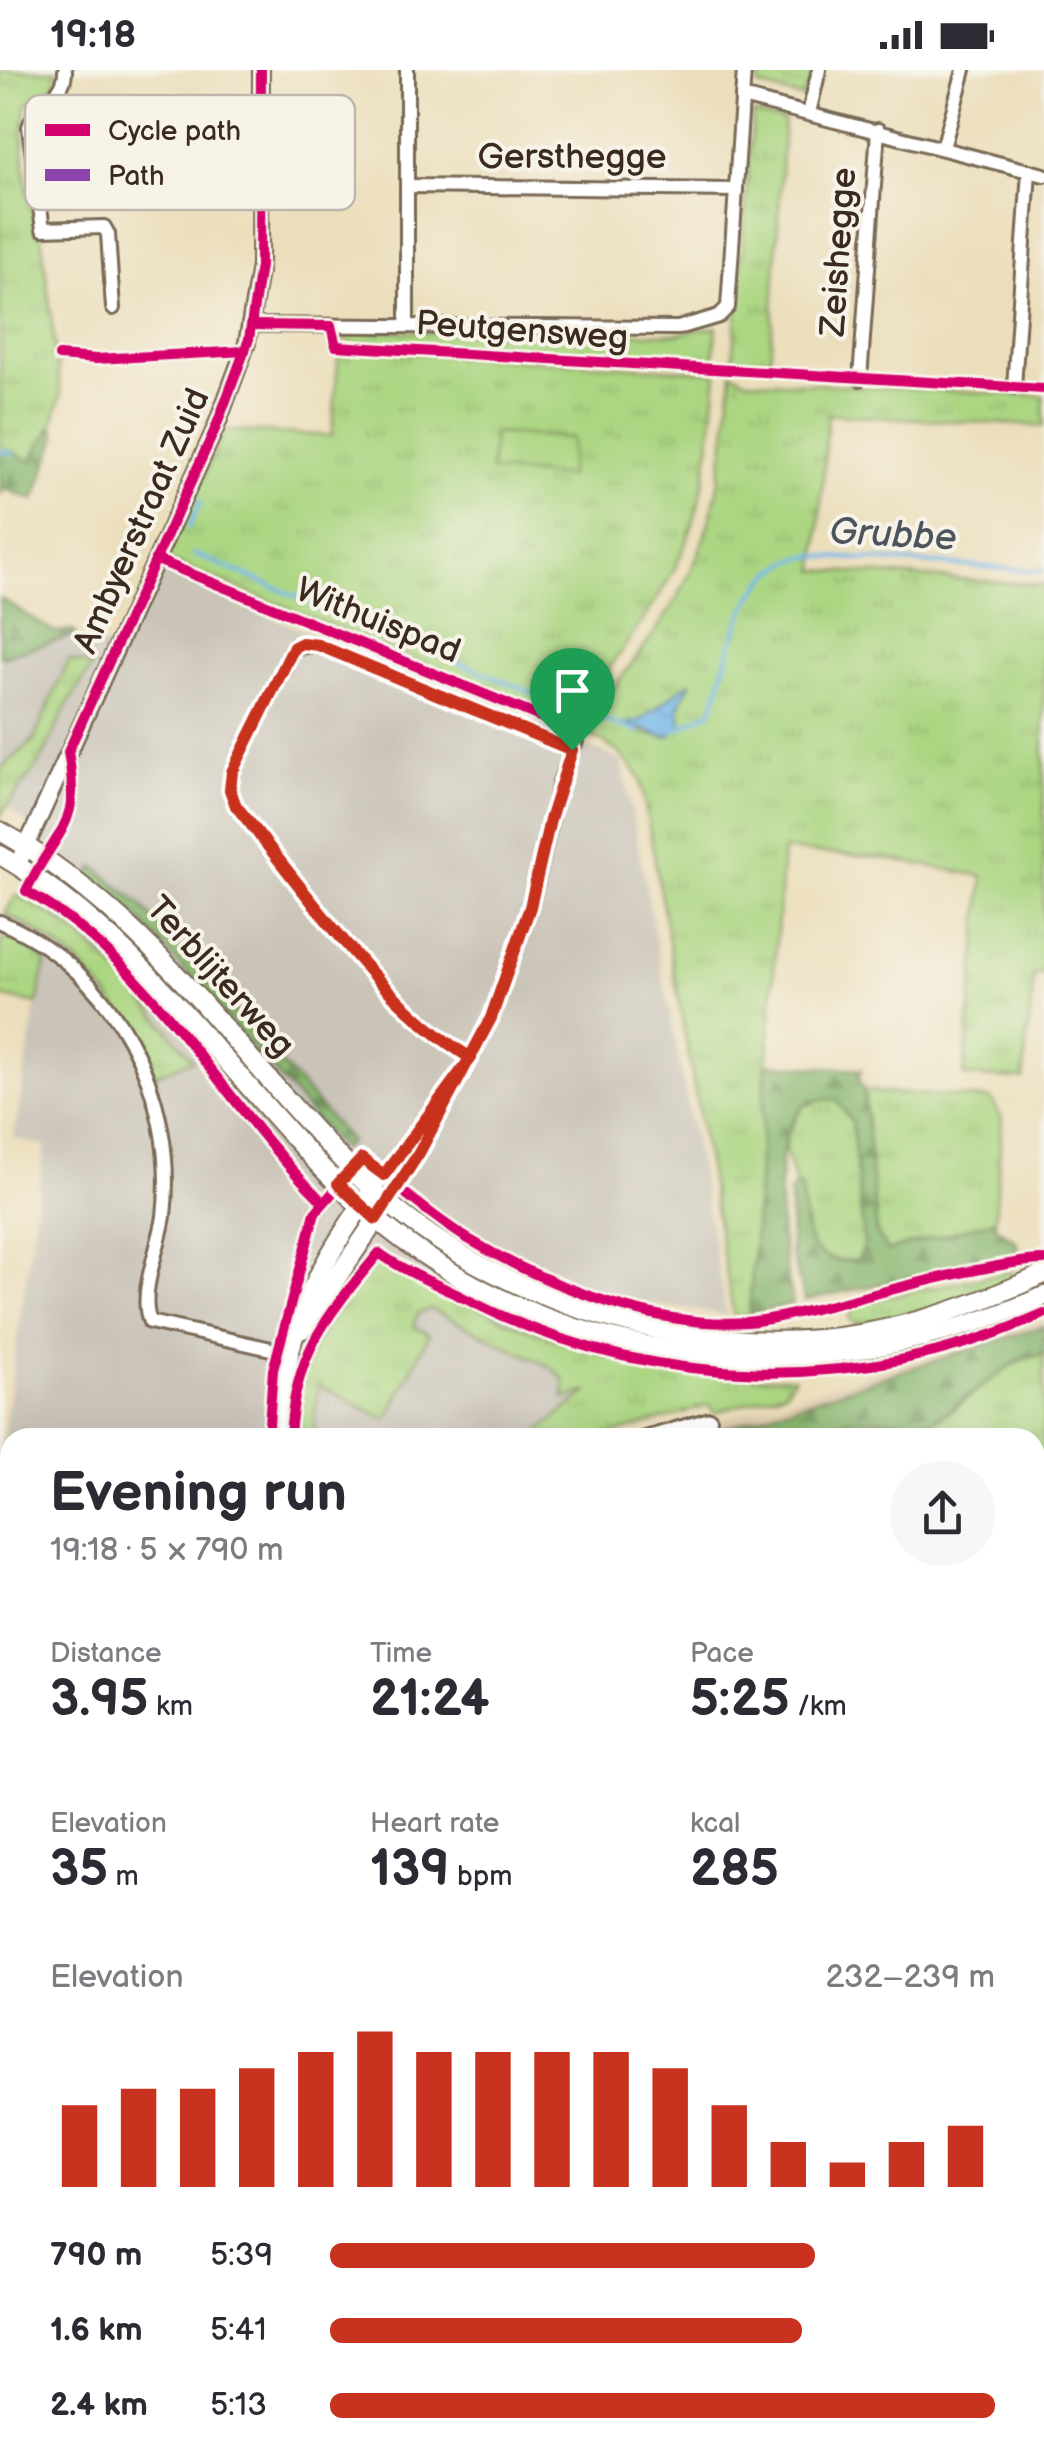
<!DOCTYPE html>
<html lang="en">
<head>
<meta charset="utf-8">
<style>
	:root { --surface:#fff; --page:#f7f7f7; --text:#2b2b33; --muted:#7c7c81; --accent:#c8321e }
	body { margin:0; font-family:"Balsamiq Sans",sans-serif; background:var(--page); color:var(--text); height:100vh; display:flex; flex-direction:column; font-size:38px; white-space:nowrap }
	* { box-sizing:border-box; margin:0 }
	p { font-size:32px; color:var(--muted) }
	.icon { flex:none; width:55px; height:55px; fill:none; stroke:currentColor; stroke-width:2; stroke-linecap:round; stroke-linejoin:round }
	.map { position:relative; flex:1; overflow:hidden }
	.side { position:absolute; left:0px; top:1358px; width:1045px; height:1038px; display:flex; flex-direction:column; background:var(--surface); border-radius:30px 30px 0 0; box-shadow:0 10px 40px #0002 }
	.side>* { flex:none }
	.pin { position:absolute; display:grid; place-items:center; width:85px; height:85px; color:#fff; margin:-102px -42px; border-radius:50% 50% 50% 0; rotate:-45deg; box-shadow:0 0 10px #0007 }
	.pin .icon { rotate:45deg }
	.round { display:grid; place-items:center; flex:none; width:105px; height:105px; border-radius:52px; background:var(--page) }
	.headline { display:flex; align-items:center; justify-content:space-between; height:170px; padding:0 50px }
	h1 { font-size:55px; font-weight:600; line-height:75px }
	.metrics { display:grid; grid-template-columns:repeat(3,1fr); gap:15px; height:170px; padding:10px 50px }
	.metrics div { display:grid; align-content:center }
	.metrics b { font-size:50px; font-weight:600 }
	.metrics small { font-size:28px; font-weight:400 }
	.metrics p { font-size:28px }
	.chart { height:280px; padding:20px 50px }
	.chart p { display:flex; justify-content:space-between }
	.chart svg { width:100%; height:180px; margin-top:10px; stroke:var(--accent); stroke-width:6 }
	ul { padding:0 50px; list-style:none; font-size:32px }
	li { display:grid; grid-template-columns:160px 120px 1fr; align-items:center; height:75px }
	li i { height:25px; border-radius:12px; background:var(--accent) }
	.status { display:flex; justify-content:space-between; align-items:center; height:70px; padding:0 50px; background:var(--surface); direction:ltr }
	.status svg { height:28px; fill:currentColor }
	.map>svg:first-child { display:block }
</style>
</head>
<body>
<div class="status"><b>19:18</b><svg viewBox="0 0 49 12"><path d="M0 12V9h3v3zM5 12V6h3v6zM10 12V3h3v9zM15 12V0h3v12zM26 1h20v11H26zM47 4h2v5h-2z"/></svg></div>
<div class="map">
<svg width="1044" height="2394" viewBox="0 0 1044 2394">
	<defs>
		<pattern id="grass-tufts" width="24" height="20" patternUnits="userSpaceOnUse" patternTransform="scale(2.5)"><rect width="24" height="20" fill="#acd682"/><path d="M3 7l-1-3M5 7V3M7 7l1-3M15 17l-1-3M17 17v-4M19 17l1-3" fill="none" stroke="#95b870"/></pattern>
		<pattern id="forest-firs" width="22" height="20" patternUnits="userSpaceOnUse" patternTransform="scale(2.5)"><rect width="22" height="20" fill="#89b770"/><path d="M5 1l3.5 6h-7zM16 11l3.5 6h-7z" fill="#71955b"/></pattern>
		<pattern id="water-ripples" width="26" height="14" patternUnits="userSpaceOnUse" patternTransform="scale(2.5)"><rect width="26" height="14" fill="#76b9eb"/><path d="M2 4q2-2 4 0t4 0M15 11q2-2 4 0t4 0" fill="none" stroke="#6297be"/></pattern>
	</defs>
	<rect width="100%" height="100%" fill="#f7f3e8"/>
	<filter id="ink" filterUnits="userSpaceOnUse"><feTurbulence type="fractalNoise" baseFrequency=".01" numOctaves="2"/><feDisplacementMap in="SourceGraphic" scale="20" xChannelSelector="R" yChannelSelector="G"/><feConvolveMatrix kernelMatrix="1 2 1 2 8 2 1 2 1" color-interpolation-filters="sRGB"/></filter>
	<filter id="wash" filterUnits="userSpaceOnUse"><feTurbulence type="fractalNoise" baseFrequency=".0048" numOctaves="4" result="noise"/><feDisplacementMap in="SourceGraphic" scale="40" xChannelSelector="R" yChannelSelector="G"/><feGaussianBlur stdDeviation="2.25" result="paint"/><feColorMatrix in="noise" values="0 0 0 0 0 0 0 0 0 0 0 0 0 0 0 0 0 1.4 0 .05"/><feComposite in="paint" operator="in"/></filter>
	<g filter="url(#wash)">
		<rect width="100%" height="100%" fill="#ebdebb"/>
		<!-- built -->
		<polygon fill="#dfceb1" points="1044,1250 1044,1984 1035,1984 1035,1368 663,1368 868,1304 958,1283"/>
		<!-- industrial -->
		<polygon fill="#c9c3b8" points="158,501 622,691 727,1245 639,1232 592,1320 532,1367 10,1368 10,1388 0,1389 45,1076 14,1068 39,919 0,901 0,871 45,771 0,729 0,587 76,565 123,582"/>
		<!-- grass -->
		<g fill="url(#grass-tufts)" stroke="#748050" stroke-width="2.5" fill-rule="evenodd">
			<path d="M0,0H57L54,16L27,34C18,79 27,120 36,164H41L61,325L52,357L29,392L12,381L0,380Z"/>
			<polygon points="759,0 815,0 803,28 759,16"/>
			<polygon points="753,44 784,51 770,294 733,291"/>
			<polygon points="717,257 713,293 353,274 337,267 340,261 674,264"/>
			<path d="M339,278L717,302C711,373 706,441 671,505C643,557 602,601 575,654L166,489L225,360L332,366Z"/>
			<path d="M732,302L747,310L1044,326V356L828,344L816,500L1044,515V904H1034L1023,1009L964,1006L983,806L882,788L783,780L749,1244L734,1248L641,711C628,687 611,674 585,663C613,611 656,569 683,517C719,449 726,376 732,302ZM690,612L679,636L681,655L667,667L641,663L626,654L641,650Z"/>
			<polygon points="69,590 92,596 65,639 43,687 0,746 0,699 33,671"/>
			<path d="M16,825C83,852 148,935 193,990L154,1005C125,935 75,877 5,844Z"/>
			<polygon points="6,869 20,870 46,891 37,934 0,926 0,872"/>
			<polygon points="864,1021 991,1029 1002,1049 995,1150 887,1181 877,1163"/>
			<polygon points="827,1028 837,1031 852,1052 864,1175 857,1191 830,1189 816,1183 808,1171 806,1150 785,1080 787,1065 803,1036"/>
			<path d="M384,1191C524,1263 632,1312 794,1307L785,1321L714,1343L710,1335L604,1367H532L589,1321L564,1329L565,1311L553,1298L431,1239L417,1244L414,1257L429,1264L387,1350L318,1315L313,1367H293C296,1287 325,1254 374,1194Z"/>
			<polygon points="1012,1201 1014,1208 945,1235 865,1252 854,1253 849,1248 853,1236 867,1231"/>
			<path d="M1044,1285V1458L1035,1460V1368H813C862,1327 895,1366 932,1351C972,1335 1000,1288 1044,1285Z"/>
			<polygon points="0,1878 10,1910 10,1955 0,1960"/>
		</g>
		<!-- forest -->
		<g fill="url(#forest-firs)" stroke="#627047" stroke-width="2.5">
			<polygon points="52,357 57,366 34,430 4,418 0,424 0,380 12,381 29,391"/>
			<polygon points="0,528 54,562 74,561 76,565 0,587"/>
			<polygon points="95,797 140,834 350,1071 342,1079 133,842 88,805"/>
			<path d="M766,994L861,1000L858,1009L864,1021L877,1163L887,1181L995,1150L996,1157L1016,1171L1019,1184L805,1230L791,1183L790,1123L796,1115L801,1116C807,1158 800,1195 857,1191L864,1175L852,1052L837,1031C755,1009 782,1193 793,1234L749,1244Z"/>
			<polygon points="1044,1256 1044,1285 1023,1287 932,1351 846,1349 812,1367 696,1367"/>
			<polygon points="283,2385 352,2385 363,2394 283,2394"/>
		</g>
		<!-- garden -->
		<polygon fill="#acd682" stroke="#748050" stroke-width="2.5" points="493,363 572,368 569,406 491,401"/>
		<!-- water -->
		<polygon fill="url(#water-ripples)" stroke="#587284" stroke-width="2.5" points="691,611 679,636 681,655 667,667 625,654 641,650"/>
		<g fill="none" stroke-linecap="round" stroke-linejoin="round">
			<!-- stream -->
			<g stroke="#76b9eb" stroke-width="4">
				<polyline points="0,381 13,383"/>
				<polyline points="189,457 201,431"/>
				<polyline points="194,484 386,563"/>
				<polyline points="409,572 569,638"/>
				<polyline points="602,650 639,661"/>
				<path d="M673,661L712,641C730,585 741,493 813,486L1044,501"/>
			</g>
		</g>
	</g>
	<g filter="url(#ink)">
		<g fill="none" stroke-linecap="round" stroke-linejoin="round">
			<defs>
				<g id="minor">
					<path d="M65,0C66,27 36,33 29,57L43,159L104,157L108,164L113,238"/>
					<polyline points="407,0 407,256"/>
					<polyline points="742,27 1044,105"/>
					<polyline points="809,43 819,0"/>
					<polyline points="943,78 964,0"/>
					<polyline points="408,116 736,120"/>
					<polyline points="252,255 678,258 719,246 728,237 744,0"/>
					<polyline points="860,309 878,60"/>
					<polyline points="1014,317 1029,101"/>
					<path d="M0,852C115,900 178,1025 164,1146C160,1176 138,1223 150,1252L289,1283"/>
					<path d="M471,988C382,936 303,816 236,736L230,720L232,702L294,577L318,575L572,680"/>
					<polyline points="373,1120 437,1038"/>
					<polyline points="388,1133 491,948 531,837 560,712 579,663"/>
					<polyline points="645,1368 710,1349"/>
					<polyline points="664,2394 664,2385"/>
					<polyline points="787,2394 788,2385"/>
					<polyline points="933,2394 933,2385"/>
				</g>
				<g id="tertiary">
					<polyline points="18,795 216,357 247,273 260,196 261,0"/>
					<polyline points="0,1553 10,1550"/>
					<polyline points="1035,2272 1044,2273"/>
				</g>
				<g id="secondary">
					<path d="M0,761C150,844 233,980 351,1099C481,1230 683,1294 865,1263C927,1252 987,1230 1044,1204"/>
					<path d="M0,785C135,863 218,990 324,1100C514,1300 798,1334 1044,1226"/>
					<polyline points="301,1260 382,1141"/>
					<path d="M278,1368C281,1272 311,1205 367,1128"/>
					<polyline points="374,2385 375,2394"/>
				</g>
			</defs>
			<!-- minor casing -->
			<use href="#minor" stroke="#796955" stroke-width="18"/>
			<!-- tertiary casing -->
			<use href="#tertiary" stroke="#796955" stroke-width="20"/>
			<!-- secondary casing -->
			<use href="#secondary" stroke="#796955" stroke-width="22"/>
			<!-- minor -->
			<use href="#minor" stroke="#fff" stroke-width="12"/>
			<!-- tertiary -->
			<use href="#tertiary" stroke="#fff" stroke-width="15"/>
			<!-- secondary -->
			<use href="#secondary" stroke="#fff" stroke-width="18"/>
			<!-- quiet -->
			<polyline stroke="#8e44ad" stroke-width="8" stroke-dasharray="15 8" stroke-linecap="butt" points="0,1974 10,1969"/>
			<defs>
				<g id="cycleway">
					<path d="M261,0L260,196L249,269L216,357L68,682C82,758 57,757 26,821C152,891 222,1033 322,1131"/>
					<polyline points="252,255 331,256 336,276 1044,319"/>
					<polyline points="59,286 96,289 245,281"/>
					<polyline points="155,489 579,663"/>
					<path d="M268,1368L273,1300L315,1143L362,1089C396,1115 428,1144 465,1167C546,1216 673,1267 769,1249C839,1236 906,1213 976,1200C998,1196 1022,1190 1044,1190"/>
					<path d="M290,1368C294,1282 327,1246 379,1183C405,1202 437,1214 466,1229C650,1322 856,1327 1044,1244"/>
				</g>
			</defs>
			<!-- cycleway casing -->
			<use href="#cycleway" stroke="#f7f3e8" stroke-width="16"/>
			<!-- cycleway -->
			<use href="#cycleway" stroke="#d6006c" stroke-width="10"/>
		</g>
	</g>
	<g fill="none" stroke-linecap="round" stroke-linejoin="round" filter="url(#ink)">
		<defs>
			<path id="route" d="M572,680L318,575L302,573L294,577L232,702L230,720L236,736C303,817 382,936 471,988L384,1105L362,1089L338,1114L376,1149L419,1083L491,948L530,837L550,750L572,680"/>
		</defs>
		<!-- route casing -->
		<use href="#route" stroke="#fff" stroke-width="20"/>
		<!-- route -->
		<use href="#route" stroke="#c8321e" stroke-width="12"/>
	</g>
	<g text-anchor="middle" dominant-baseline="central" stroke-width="8" stroke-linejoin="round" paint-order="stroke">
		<!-- street labels -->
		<g font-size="35" fill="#3b2a1e" stroke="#f7f3e8">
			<text x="572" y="87">Gersthegge</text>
			<text transform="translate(839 182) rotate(-86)">Zeishegge</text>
			<text transform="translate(522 261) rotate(4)">Peutgensweg</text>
			<text transform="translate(142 451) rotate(-66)">Ambyerstraat Zuid</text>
			<text transform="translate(378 551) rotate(22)">Withuispad</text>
			<text transform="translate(220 907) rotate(48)">Terblijterweg</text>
		</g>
		<!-- water labels -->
		<g font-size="38" font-style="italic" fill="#4d555c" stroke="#f7f3e8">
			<text transform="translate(893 465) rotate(3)">Grubbe</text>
		</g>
	</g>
	<!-- legend -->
	<rect x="25" y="25" width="330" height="115" rx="15" fill="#f7f3e8" stroke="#bfb7ab" stroke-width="2.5"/>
	<rect x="45" y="54" width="45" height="12" fill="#d6006c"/>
	<rect x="45" y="99" width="45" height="12" fill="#8e44ad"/>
	<g font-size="28" fill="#3b2a1e">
		<text x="108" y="70">Cycle path</text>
		<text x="108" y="115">Path</text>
	</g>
</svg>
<div class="pin" style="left:572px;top:680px;background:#1e9e55"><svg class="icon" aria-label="arrive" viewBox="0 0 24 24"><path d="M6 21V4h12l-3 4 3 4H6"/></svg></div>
<section class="side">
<div class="headline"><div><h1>Evening run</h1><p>19:18 · 5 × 790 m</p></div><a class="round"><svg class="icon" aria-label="share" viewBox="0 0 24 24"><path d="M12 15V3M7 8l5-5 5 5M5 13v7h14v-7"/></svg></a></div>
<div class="metrics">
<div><p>Distance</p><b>3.95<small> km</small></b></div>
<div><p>Time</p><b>21:24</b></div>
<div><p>Pace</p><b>5:25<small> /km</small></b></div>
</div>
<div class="metrics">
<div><p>Elevation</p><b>35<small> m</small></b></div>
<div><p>Heart rate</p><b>139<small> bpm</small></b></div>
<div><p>kcal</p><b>285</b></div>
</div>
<div class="chart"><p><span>Elevation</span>232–239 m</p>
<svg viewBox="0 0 160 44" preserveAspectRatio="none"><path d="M5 44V24M15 44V20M25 44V20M35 44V15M45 44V11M55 44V6M65 44V11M75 44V11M85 44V11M95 44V11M105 44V15M115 44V24M125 44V33M135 44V38M145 44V33M155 44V29"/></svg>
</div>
<ul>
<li><b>790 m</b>5:39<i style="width:73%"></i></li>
<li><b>1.6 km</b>5:41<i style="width:71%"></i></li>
<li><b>2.4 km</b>5:13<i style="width:100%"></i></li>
</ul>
</section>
</div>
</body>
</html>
